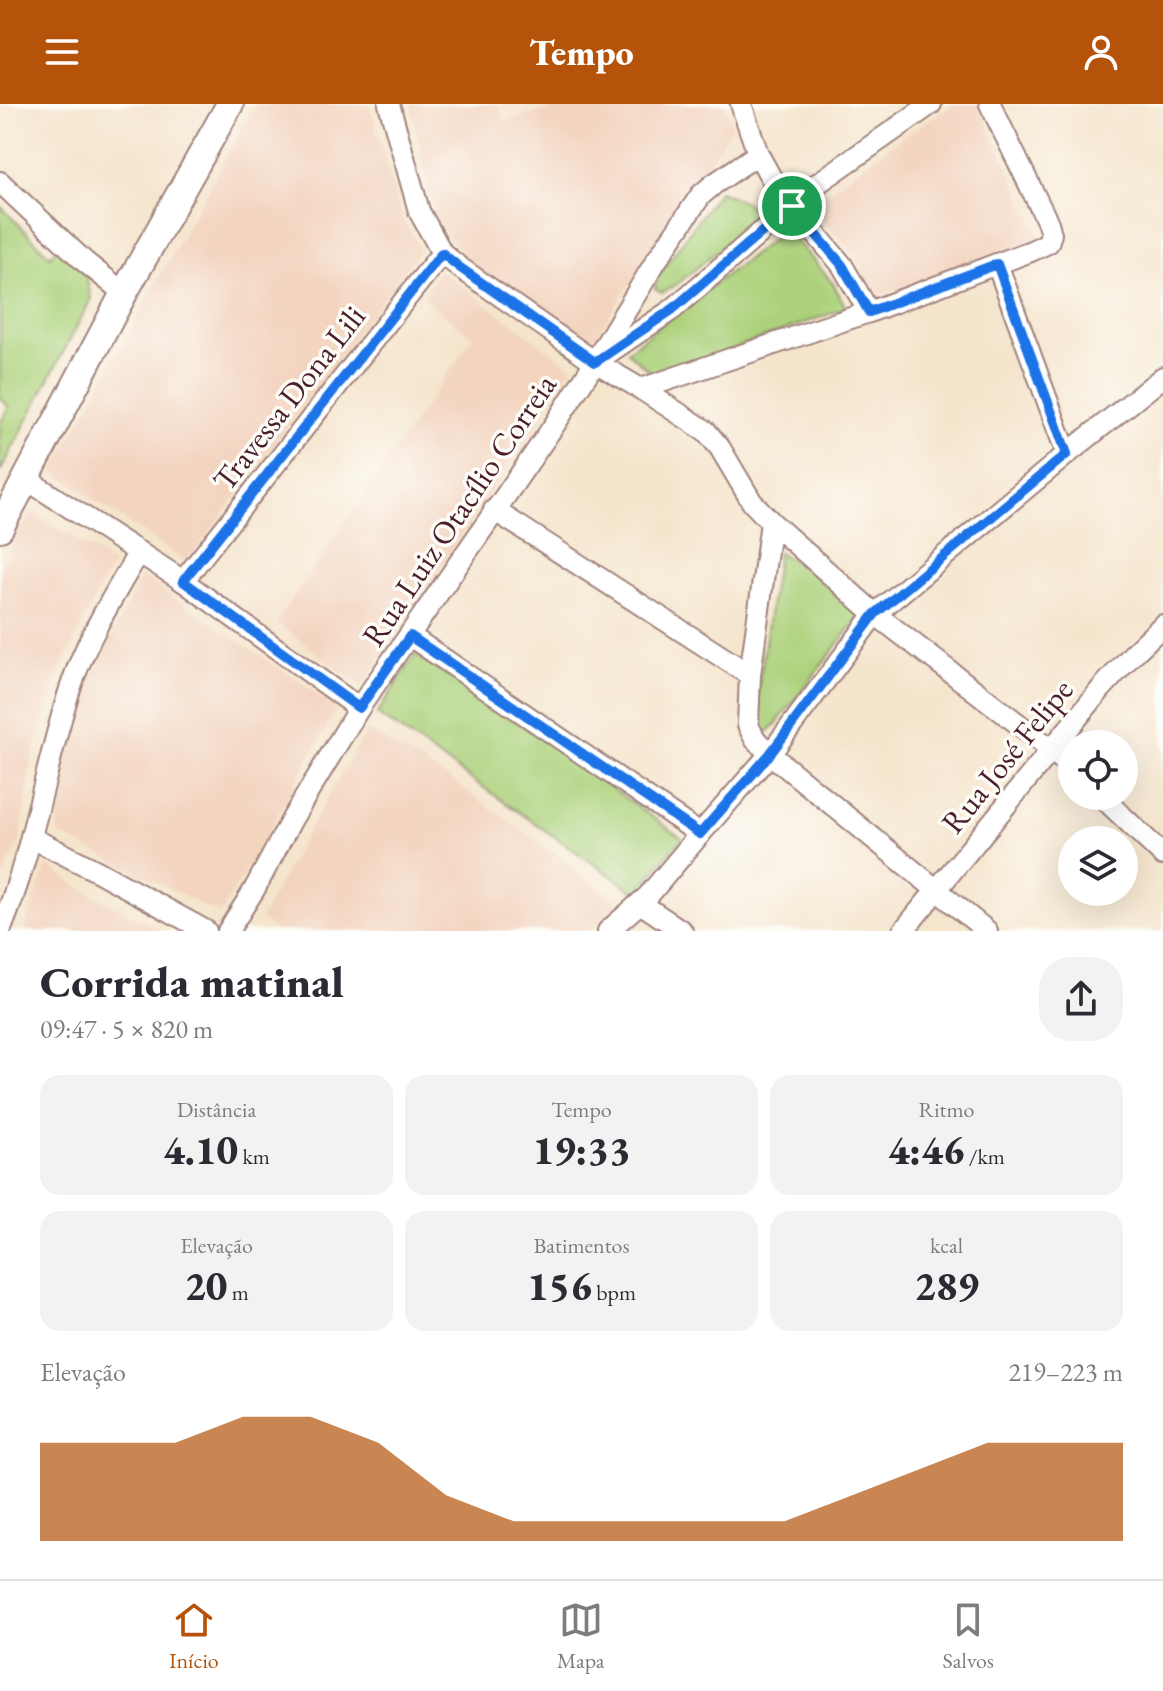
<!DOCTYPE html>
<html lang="pt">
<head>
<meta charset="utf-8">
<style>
	:root { --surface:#fff; --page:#f2f2f3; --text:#2b2b33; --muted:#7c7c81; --line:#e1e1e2; --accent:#b45309 }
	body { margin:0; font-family:"EB Garamond",serif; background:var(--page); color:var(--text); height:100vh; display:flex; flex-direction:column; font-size:30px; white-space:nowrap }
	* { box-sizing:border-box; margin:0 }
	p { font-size:26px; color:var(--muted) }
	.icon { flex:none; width:44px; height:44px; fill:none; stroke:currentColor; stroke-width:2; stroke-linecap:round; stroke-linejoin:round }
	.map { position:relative; height:827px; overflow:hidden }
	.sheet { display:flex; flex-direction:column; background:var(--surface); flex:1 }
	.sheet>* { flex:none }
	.buttons { position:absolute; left:1058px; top:626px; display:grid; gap:16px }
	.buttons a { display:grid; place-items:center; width:80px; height:80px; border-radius:50%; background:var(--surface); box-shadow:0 8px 32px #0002; font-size:40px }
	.pin { position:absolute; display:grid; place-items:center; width:68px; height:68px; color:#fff; margin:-34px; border:4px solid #fff; border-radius:50%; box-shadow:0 2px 8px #0007 }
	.round { display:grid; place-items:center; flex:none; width:84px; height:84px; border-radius:32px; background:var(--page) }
	.head { display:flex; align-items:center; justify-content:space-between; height:136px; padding:0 40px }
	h1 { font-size:44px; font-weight:800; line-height:60px }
	.metrics { display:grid; grid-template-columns:repeat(3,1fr); gap:12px; height:136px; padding:8px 40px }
	.metrics div { display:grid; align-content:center; border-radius:20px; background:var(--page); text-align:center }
	.metrics b { font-size:40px; font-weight:800 }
	.metrics small { font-size:22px; font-weight:400 }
	.metrics p { font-size:22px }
	.chart { height:224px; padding:16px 40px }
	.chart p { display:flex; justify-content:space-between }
	.chart svg { width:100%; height:144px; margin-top:8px; fill:var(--accent); opacity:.7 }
	header { display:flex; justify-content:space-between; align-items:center; height:104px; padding:0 40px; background:var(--accent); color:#fff; font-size:36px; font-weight:800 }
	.tabs { display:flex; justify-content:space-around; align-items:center; height:112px; border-top:2px solid var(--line); background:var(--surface); font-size:22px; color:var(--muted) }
	.tabs a { display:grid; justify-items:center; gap:4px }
	.tabs .on { color:var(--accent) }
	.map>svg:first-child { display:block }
</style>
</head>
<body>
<header><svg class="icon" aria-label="menu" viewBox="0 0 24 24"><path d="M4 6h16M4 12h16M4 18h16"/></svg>Tempo<svg class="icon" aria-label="person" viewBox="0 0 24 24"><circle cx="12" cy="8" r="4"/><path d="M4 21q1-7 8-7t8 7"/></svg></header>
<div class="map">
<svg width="1163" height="827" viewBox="0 0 1163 827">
	<rect width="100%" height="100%" fill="#fdfcf7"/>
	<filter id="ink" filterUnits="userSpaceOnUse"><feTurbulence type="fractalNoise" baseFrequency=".0125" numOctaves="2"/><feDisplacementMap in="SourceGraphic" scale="16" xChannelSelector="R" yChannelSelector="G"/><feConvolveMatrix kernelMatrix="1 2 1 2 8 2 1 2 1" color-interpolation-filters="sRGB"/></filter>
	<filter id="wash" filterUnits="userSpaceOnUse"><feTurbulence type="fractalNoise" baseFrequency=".006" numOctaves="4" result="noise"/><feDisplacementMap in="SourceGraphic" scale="32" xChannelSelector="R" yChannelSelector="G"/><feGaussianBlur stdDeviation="1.8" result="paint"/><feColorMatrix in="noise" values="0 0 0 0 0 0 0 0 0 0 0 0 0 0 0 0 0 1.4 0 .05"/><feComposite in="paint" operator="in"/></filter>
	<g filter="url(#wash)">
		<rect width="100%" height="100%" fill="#f5e5cd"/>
		<!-- built -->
		<g fill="#f3d4bf">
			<polygon points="255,0 369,0 402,114 421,144 187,459 53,367"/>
			<polygon points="411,0 498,0 504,17 573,0 725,0 732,22 591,240 477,165 436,120"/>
			<polygon points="953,0 978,0 1040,133 873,193 851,146 809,102 902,33"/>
			<polygon points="439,166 572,263 362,583 276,518 473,233 423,194"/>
			<polygon points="31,407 114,460 96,491 57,573 31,658 20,737 0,778 0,466"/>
			<polygon points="142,472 337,603 266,733 220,810 57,729 69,637 93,570"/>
			<polygon points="367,626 450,675 569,760 620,800 588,827 276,827 260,815 306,730"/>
			<polygon points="47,760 78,783 161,827 24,827"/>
		</g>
		<!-- green -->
		<g fill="#acd17a" stroke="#7b7852" stroke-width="2">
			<polygon points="719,87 745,98 755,106 755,115 676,181 662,189 655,185 657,173"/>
			<polygon points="0,102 50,152 61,141 86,170 91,195 0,368 0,320 9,303 0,294"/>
			<polygon points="786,125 833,179 846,204 661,271 649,267 627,247"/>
			<polygon points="778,448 804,463 859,508 856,517 776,620 768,628 760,626 756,621 758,588"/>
			<polygon points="415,551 508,611 682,734 636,789 377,610"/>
		</g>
	</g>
	<g filter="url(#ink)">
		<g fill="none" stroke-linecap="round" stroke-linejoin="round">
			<defs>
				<g id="minor">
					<polyline points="389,0 419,107 442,149 459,163 595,258 641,285 706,327 720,344 752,398 771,418 875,510 1051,645 1072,665"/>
					<polyline points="741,0 758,50 770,72 792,102 842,161 869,208"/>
					<polyline points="0,78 85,158 124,189"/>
					<polyline points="997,160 1067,350"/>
					<polyline points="599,251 656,157 701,91 714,80 758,50"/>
					<polyline points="641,285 869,208 1031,147 1048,139 1051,130 1048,119 990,0"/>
					<polyline points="26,375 183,477 359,604"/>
					<polyline points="494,406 750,571"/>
					<polyline points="771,418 750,571 748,621 755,635 770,650 987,827"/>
					<polyline points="183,477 442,149"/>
					<polyline points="410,532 700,730"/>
					<polyline points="1101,692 1163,751"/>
					<polyline points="32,734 97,767 206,827"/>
					<polyline points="640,799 682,827"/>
					<path d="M0,827C33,749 44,665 70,585C86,536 113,493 139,448"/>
					<polyline points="228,827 254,786 292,715 359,604 555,320 595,258 673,205 814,82 931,0"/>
					<polyline points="608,827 648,792 700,730 770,650 875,510 1067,350 1163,273"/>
					<polyline points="903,827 1101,585 1133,550 1163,521"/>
				</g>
				<polyline id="major" points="0,424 124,189 230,0"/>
			</defs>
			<!-- minor casing -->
			<use href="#minor" stroke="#a0827c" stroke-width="24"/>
			<!-- major casing -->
			<use href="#major" stroke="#a0827c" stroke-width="30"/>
			<!-- minor -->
			<use href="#minor" stroke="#fff" stroke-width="20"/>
			<!-- major -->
			<use href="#major" stroke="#fff" stroke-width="26"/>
		</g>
	</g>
	<g fill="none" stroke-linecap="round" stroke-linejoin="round" filter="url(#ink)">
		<defs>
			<polygon id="route" points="792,102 842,161 869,208 997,160 1067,350 875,510 770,650 700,730 410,532 359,604 183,477 442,149 459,163 595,258 673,205"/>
		</defs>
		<!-- route casing -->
		<use href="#route" stroke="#fff" stroke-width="16"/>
		<!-- route -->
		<use href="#route" stroke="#1a73e8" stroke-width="10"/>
	</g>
	<g text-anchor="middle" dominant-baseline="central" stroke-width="7" stroke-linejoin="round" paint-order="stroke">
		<!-- street labels -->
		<g font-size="32" fill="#4a1f2b" stroke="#fdfcf7">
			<text transform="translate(289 294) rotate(-52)">Travessa Dona Lili</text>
			<text transform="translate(459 406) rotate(-56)">Rua Luiz Otacílio Correia</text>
			<text transform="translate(1007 652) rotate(-51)">Rua José Felipe</text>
		</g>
	</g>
</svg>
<div class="buttons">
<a><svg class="icon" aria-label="locate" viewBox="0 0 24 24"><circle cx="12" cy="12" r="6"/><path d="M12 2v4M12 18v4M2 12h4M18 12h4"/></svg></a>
<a><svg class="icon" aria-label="layers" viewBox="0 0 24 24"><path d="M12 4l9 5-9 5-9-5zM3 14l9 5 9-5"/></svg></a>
</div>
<div class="pin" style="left:792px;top:102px;background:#1e9e55"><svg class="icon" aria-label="arrive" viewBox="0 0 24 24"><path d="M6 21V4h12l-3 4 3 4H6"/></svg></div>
</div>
<section class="sheet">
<div class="head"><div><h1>Corrida matinal</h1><p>09:47 · 5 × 820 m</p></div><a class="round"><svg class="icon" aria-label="share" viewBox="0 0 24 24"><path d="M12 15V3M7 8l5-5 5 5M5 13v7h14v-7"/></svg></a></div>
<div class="metrics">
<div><p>Distância</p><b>4.10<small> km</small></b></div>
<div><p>Tempo</p><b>19:33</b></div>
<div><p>Ritmo</p><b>4:46<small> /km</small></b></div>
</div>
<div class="metrics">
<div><p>Elevação</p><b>20<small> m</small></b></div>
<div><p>Batimentos</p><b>156<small> bpm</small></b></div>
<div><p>kcal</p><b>289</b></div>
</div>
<div class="chart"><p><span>Elevação</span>219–223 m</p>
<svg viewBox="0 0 160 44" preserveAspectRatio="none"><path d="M0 44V14L10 14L20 14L30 6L40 6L50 14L60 30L70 38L80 38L90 38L100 38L110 38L120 30L130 22L140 14L150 14L160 14V44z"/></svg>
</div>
</section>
<nav class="tabs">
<a class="on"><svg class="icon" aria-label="home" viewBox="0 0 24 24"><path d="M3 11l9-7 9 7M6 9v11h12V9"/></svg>Início</a>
<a><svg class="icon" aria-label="map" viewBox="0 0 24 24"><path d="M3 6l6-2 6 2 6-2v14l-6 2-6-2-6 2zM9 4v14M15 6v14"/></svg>Mapa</a>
<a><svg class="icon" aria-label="saved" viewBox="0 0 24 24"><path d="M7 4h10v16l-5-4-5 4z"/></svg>Salvos</a>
</nav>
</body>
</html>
